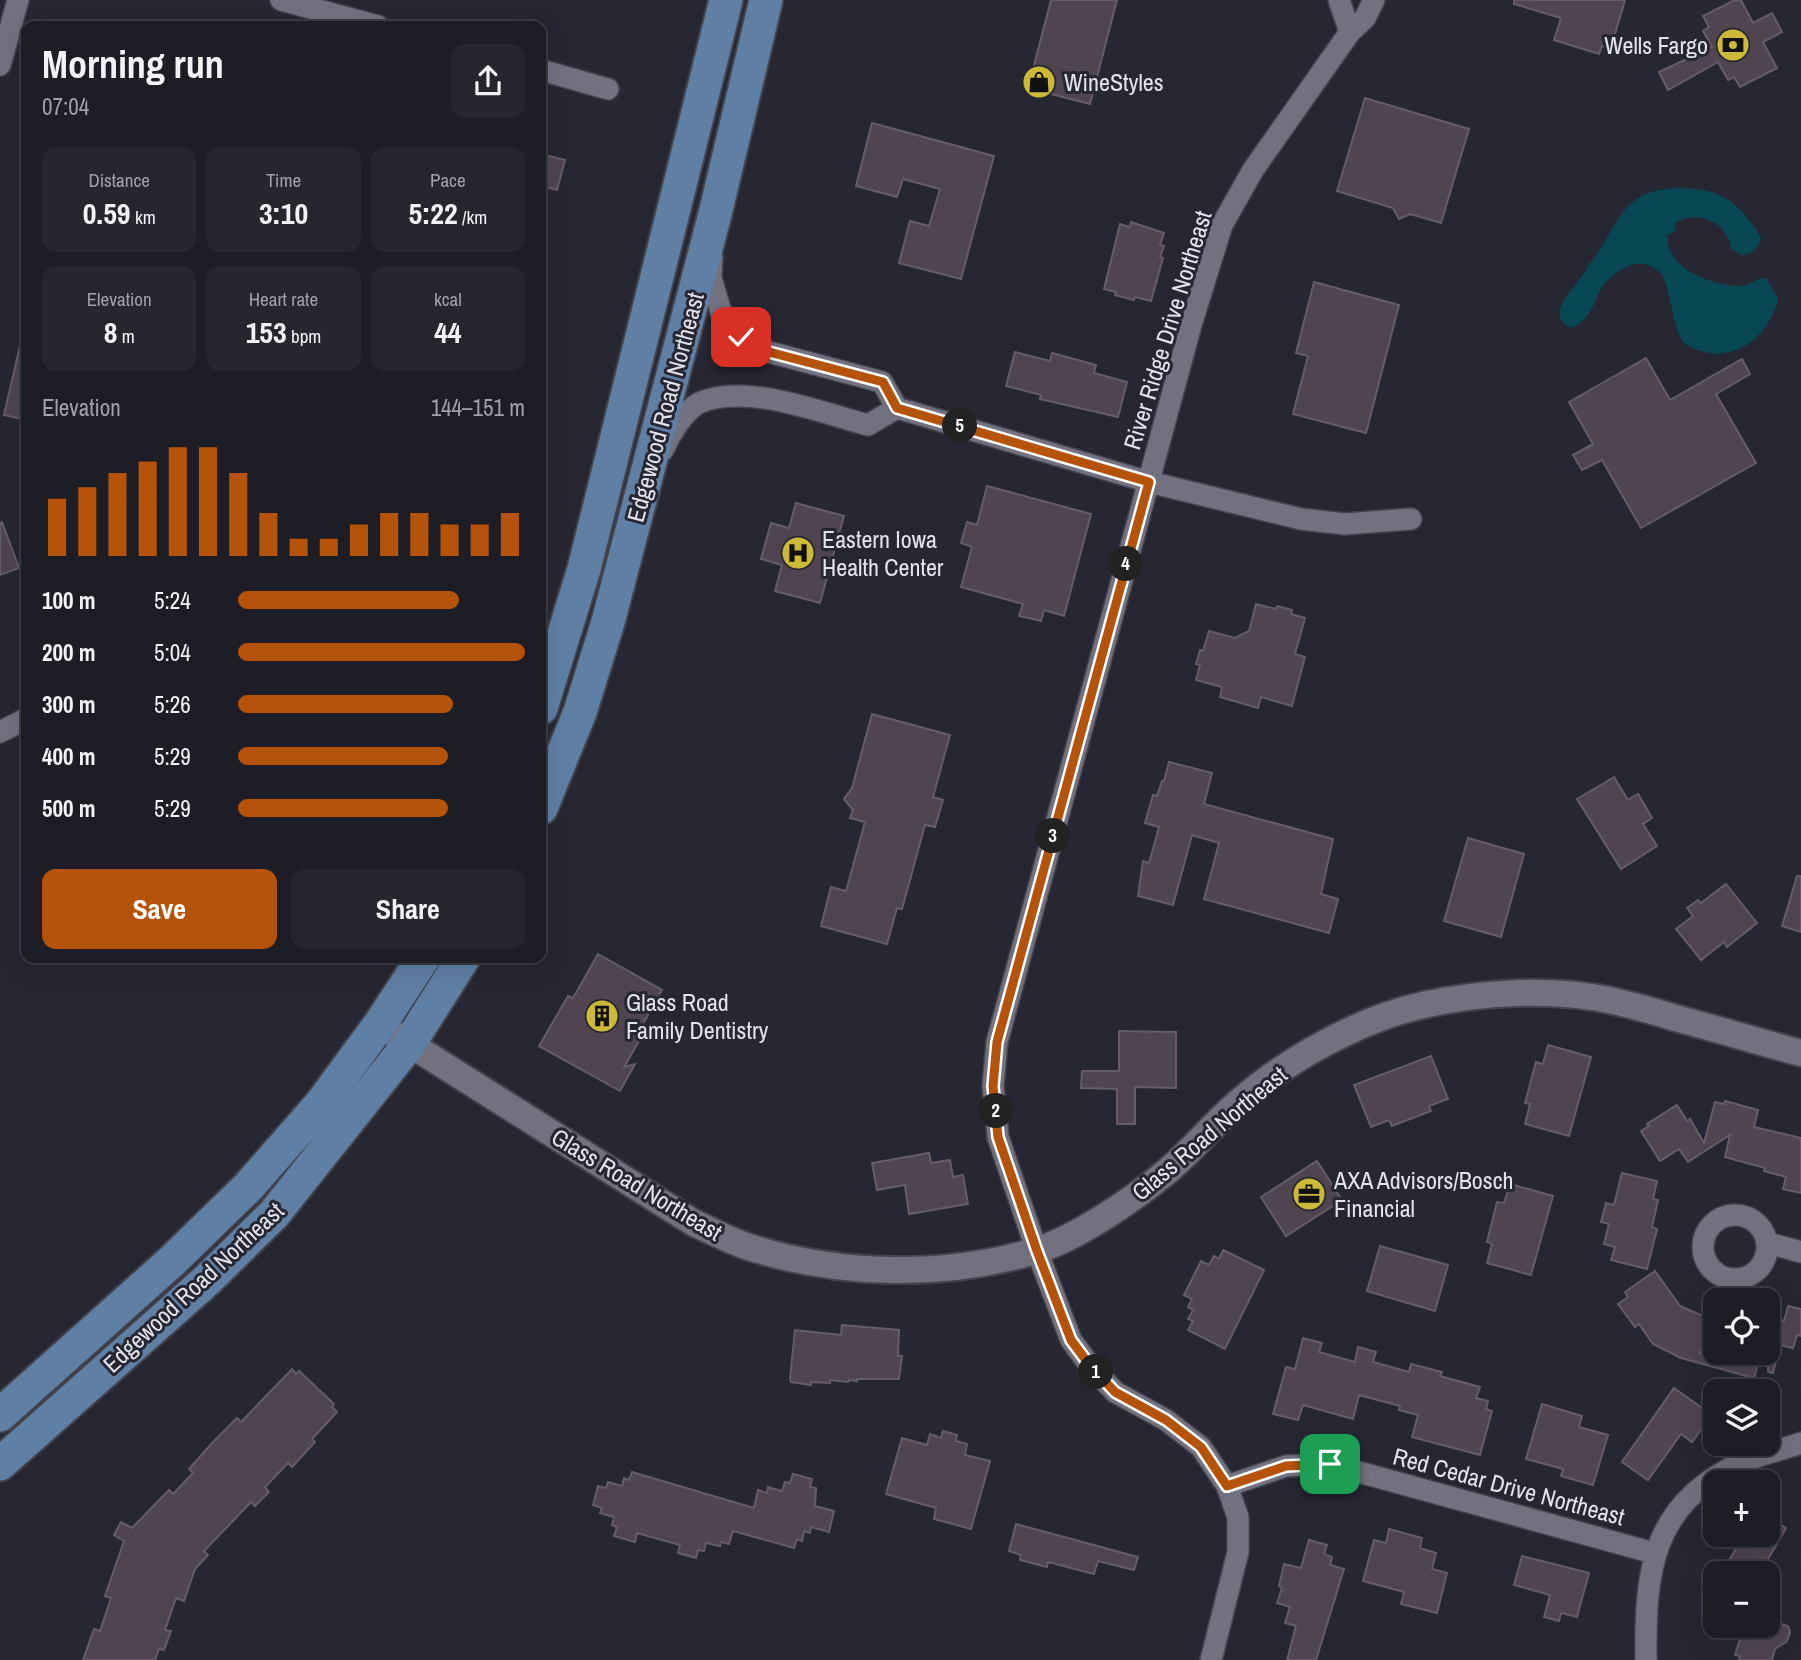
<!DOCTYPE html>
<html lang="en">
<head>
<meta charset="utf-8">
<style>
	:root { --surface:#1d1d26; --page:#25262e; --text:#f1f3f6; --muted:#a0a2a7; --line:#3b3b43; --accent:#b45309 }
	body { margin:0; font-family:"Archivo Narrow",sans-serif; background:var(--page); color:var(--text); height:100vh; display:flex; flex-direction:column; font-size:26px; white-space:nowrap }
	* { box-sizing:border-box; margin:0 }
	p { font-size:23px; color:var(--muted) }
	.icon { flex:none; width:38px; height:38px; fill:none; stroke:currentColor; stroke-width:2; stroke-linecap:round; stroke-linejoin:round }
	.map { position:relative; flex:1; overflow:hidden }
	.side { position:absolute; left:21px; top:21px; width:525px; height:942px; display:flex; flex-direction:column; background:var(--surface); border-radius:14px; box-shadow:0 7px 28px #0002,0 0 0 2px var(--line) }
	.side>* { flex:none }
	.buttons { position:absolute; left:1703px; top:1288px; display:grid; gap:14px }
	.buttons a { display:grid; place-items:center; width:77px; height:77px; border-radius:14px; background:var(--surface); box-shadow:0 7px 28px #0002,0 0 0 2px var(--line); font-size:35px }
	.pin { position:absolute; display:grid; place-items:center; width:60px; height:60px; color:#fff; margin:-30px; border-radius:14px; box-shadow:0 4px 10px #0006 }
	.km { position:absolute; width:35px; height:35px; margin:-18px; border-radius:50%; background:#222; color:#fff; font-size:19px; line-height:35px; text-align:center }
	.round { display:grid; place-items:center; flex:none; width:74px; height:74px; border-radius:14px; background:var(--page) }
	.headline { display:flex; align-items:center; justify-content:space-between; height:119px; padding:0 21px }
	h1 { font-size:38px; font-weight:800; line-height:52px }
	.metrics { display:grid; grid-template-columns:repeat(3,1fr); gap:10px; height:119px; padding:7px 21px }
	.metrics div { display:grid; align-content:center; border-radius:14px; background:var(--page); text-align:center }
	.metrics b { font-size:30px; font-weight:800 }
	.metrics small { font-size:19px; font-weight:400 }
	.metrics p { font-size:19px }
	.chart { height:196px; padding:14px 21px }
	.chart p { display:flex; justify-content:space-between }
	.chart svg { width:100%; height:126px; margin-top:7px; stroke:var(--accent); stroke-width:6 }
	.cta { display:flex; gap:14px; margin-top:auto; padding:14px 21px }
	.cta a { flex:1; height:80px; border-radius:14px; background:var(--accent); color:#fff; font-size:28px; font-weight:800; line-height:80px; text-align:center }
	.cta a+a { background:var(--page); color:var(--text) }
	ul { padding:0 21px; list-style:none; font-size:23px }
	li { display:grid; grid-template-columns:112px 84px 1fr; align-items:center; height:52px }
	li i { height:18px; border-radius:9px; background:var(--accent) }
	.map>svg:first-child { display:block }
</style>
</head>
<body>
<div class="map">
<svg width="1801" height="1660" viewBox="0 0 1801 1660">
	<rect width="100%" height="100%" fill="#272733"/>
	<!-- water -->
	<path fill="#074854" d="M1675,188C1704,188 1726,192 1745,215C1751,223 1757,229 1761,238C1758,248 1753,254 1742,255L1731,249C1728,222 1697,209 1675,223L1676,230L1668,235C1664,269 1713,286 1741,286C1750,286 1756,277 1766,278L1778,299C1770,332 1740,361 1704,352C1695,349 1685,346 1681,338C1673,325 1671,294 1663,276C1646,255 1624,264 1607,281C1592,297 1596,317 1571,328C1539,313 1583,283 1589,264C1596,258 1600,249 1605,241C1625,207 1633,191 1675,188Z"/>
	<!-- building -->
	<g fill="#4e4550" stroke="#655c67" stroke-width="2">
		<polygon points="1051,0 1117,0 1090,104 1028,88"/>
		<polygon points="1514,0 1625,0 1612,44 1606,43 1605,47 1602,46 1599,54 1554,40 1561,18 1514,4"/>
		<polygon points="1735,0 1741,0 1753,23 1772,13 1782,32 1763,42 1777,68 1740,87 1734,77 1728,80 1718,62 1668,90 1659,72 1712,47 1703,31 1709,27 1703,16"/>
		<polygon points="1365,98 1469,129 1441,223 1410,214 1399,219 1393,208 1337,191"/>
		<polygon points="872,123 994,156 961,279 899,263 910,221 929,226 940,189 903,179 897,197 856,186"/>
		<polygon points="541,154 565,160 557,190 541,186"/>
		<polygon points="1131,222 1164,233 1160,245 1164,246 1160,257 1163,258 1151,301 1135,297 1134,300 1115,295 1116,292 1104,289 1120,224 1130,227"/>
		<polygon points="1314,282 1399,305 1366,433 1293,414 1308,356 1296,353"/>
		<polygon points="20,346 26,347 26,420 4,415"/>
		<polygon points="1015,352 1050,361 1052,353 1096,365 1094,373 1127,382 1118,417 1040,399 1041,395 1006,386"/>
		<polygon points="1646,358 1670,400 1742,359 1750,374 1716,394 1756,463 1641,528 1602,460 1582,470 1573,455 1593,444 1569,402"/>
		<polygon points="987,486 1091,514 1064,616 1044,610 1041,621 1029,618 1019,616 1023,604 961,587 972,547 961,543 967,522 977,525"/>
		<polygon points="796,503 844,516 820,603 775,591 782,565 761,559 771,523 789,528"/>
		<polygon points="2,522 19,568 0,575 0,523"/>
		<polygon points="1256,604 1276,609 1277,606 1292,610 1291,614 1305,618 1295,654 1305,657 1292,706 1261,697 1258,708 1220,697 1222,687 1196,680 1200,665 1196,664 1200,650 1203,651 1209,631 1235,638 1249,631"/>
		<polygon points="872,714 950,735 933,797 943,800 935,827 925,825 902,909 897,908 887,944 821,926 831,887 846,891 865,822 850,818 853,810 844,799 852,788"/>
		<polygon points="1169,762 1212,773 1204,804 1333,839 1321,894 1338,899 1329,933 1204,899 1219,843 1192,835 1173,905 1138,896 1143,861 1149,863 1159,827 1145,823 1153,795 1157,796 1162,781 1164,781"/>
		<polygon points="1614,777 1628,800 1638,794 1652,818 1643,824 1657,846 1621,869 1577,799"/>
		<polygon points="1468,838 1524,854 1501,937 1444,921"/>
		<polygon points="1797,876 1801,876 1801,932 1782,926"/>
		<polygon points="1726,884 1757,923 1727,947 1724,942 1701,960 1676,929 1693,916 1687,908 1698,900 1701,903"/>
		<polygon points="598,954 662,990 638,1033 642,1036 624,1067 635,1064 620,1091 539,1046 568,996 573,998"/>
		<polygon points="1119,1031 1176,1032 1176,1088 1135,1087 1135,1124 1117,1124 1117,1089 1081,1088 1082,1071 1119,1071"/>
		<polygon points="1548,1045 1591,1057 1569,1136 1525,1124 1530,1104 1525,1103 1536,1062 1543,1064"/>
		<polygon points="1431,1056 1448,1099 1429,1106 1431,1111 1392,1126 1389,1120 1371,1127 1354,1085"/>
		<polygon points="1725,1101 1758,1110 1754,1127 1801,1138 1801,1193 1783,1189 1786,1177 1764,1171 1765,1168 1725,1157 1730,1135 1688,1162 1679,1149 1660,1161 1641,1131 1649,1126 1647,1124 1677,1105 1687,1121 1690,1119 1704,1143 1715,1102 1724,1104"/>
		<polygon points="929,1153 931,1163 950,1160 953,1177 963,1175 968,1204 909,1214 905,1185 877,1190 872,1163"/>
		<polygon points="1317,1161 1342,1200 1286,1236 1261,1197"/>
		<polygon points="1622,1173 1657,1181 1653,1199 1658,1200 1652,1227 1657,1229 1647,1269 1611,1260 1615,1247 1604,1244 1609,1224 1601,1222 1606,1203 1614,1205"/>
		<polygon points="1510,1184 1553,1196 1531,1275 1487,1263 1492,1244 1487,1242 1497,1202 1504,1203"/>
		<polygon points="1380,1246 1448,1265 1435,1311 1367,1291"/>
		<polygon points="1223,1250 1264,1270 1225,1349 1188,1330 1193,1321 1188,1319 1193,1310 1188,1307 1192,1299 1184,1295 1201,1261 1209,1265 1214,1256 1219,1259"/>
		<polygon points="1655,1271 1680,1306 1712,1320 1708,1328 1711,1329 1700,1353 1761,1353 1754,1378 1681,1358 1653,1344 1639,1324 1635,1327 1618,1304 1628,1297 1625,1292"/>
		<polygon points="1788,1306 1801,1309 1801,1336 1797,1335 1793,1348 1780,1345 1773,1373 1768,1372 1768,1317 1784,1321"/>
		<polygon points="842,1325 899,1330 898,1356 902,1356 899,1379 857,1379 857,1381 849,1380 848,1382 830,1380 830,1383 811,1382 811,1385 791,1382 790,1379 795,1330 841,1335"/>
		<polygon points="1303,1338 1322,1343 1319,1352 1355,1362 1358,1347 1376,1352 1373,1362 1409,1372 1411,1364 1442,1372 1440,1376 1480,1387 1476,1398 1488,1401 1486,1409 1492,1411 1480,1455 1412,1437 1418,1415 1399,1410 1400,1406 1359,1395 1353,1419 1303,1405 1298,1420 1273,1414 1286,1367 1295,1369"/>
		<polygon points="292,1369 296,1374 299,1371 334,1404 332,1407 337,1412 312,1439 315,1442 292,1467 288,1463 265,1487 269,1492 255,1506 251,1502 204,1551 208,1555 195,1569 184,1601 176,1598 165,1630 171,1631 164,1650 159,1649 155,1660 83,1660 94,1629 100,1631 111,1598 105,1596 124,1541 114,1535 121,1522 132,1528 169,1490 173,1494 193,1473 189,1469 213,1442 237,1418 241,1422"/>
		<polygon points="1674,1388 1712,1415 1692,1442 1681,1434 1648,1480 1622,1462"/>
		<polygon points="1542,1404 1582,1416 1579,1427 1608,1435 1593,1485 1561,1476 1563,1469 1526,1459"/>
		<polygon points="943,1431 957,1435 956,1441 967,1444 965,1455 990,1461 971,1529 934,1519 936,1508 886,1494 902,1438 927,1445 930,1434 941,1438"/>
		<polygon points="632,1472 754,1508 758,1490 767,1493 768,1487 782,1491 785,1482 790,1483 793,1474 812,1479 810,1487 816,1488 815,1506 834,1511 829,1532 811,1527 810,1533 804,1531 802,1541 797,1539 794,1548 733,1531 729,1544 721,1542 720,1546 706,1543 704,1551 698,1550 696,1558 678,1553 680,1545 637,1533 635,1542 614,1536 617,1527 612,1525 614,1517 600,1513 602,1508 593,1505 598,1486 606,1488 608,1482 622,1486 624,1478 629,1480"/>
		<polygon points="1768,1517 1786,1528 1760,1573 1721,1573 1742,1539 1747,1542 1751,1535 1768,1535"/>
		<polygon points="1016,1524 1138,1557 1134,1570 1098,1561 1094,1574 1048,1562 1047,1567 1020,1560 1021,1555 1009,1551"/>
		<polygon points="1389,1529 1422,1538 1420,1548 1436,1553 1432,1569 1447,1573 1437,1613 1401,1604 1404,1592 1363,1581 1374,1540 1386,1543"/>
		<polygon points="1309,1540 1327,1545 1324,1554 1332,1557 1330,1565 1344,1569 1316,1660 1287,1660 1296,1626 1285,1623 1290,1607 1277,1603 1282,1588 1279,1586 1284,1564 1301,1568"/>
		<polygon points="1522,1556 1589,1573 1577,1617 1561,1613 1559,1621 1544,1617 1550,1595 1514,1585"/>
		<polygon points="1768,1620 1788,1626 1790,1632 1787,1641 1775,1649 1772,1660 1739,1660 1740,1656 1735,1655 1740,1639 1709,1630 1709,1626 1768,1626"/>
	</g>
	<g fill="none" stroke-linecap="round" stroke-linejoin="round">
		<defs>
			<g id="minor">
				<polyline points="281,0 378,26"/>
				<polyline points="1339,0 1350,32"/>
				<polyline points="0,65 18,0"/>
				<polyline points="541,70 608,89"/>
				<polyline points="712,257 711,278 721,312 742,337 769,352 882,382 897,408 1149,482 1301,519 1345,524 1411,519"/>
				<path d="M663,450C670,434 684,411 699,403C744,382 822,413 868,425L897,408"/>
				<polyline points="0,732 26,719"/>
				<circle cx="1735" cy="1247" r="32"/>
				<polyline points="1768,1243 1801,1252"/>
				<polyline points="1227,1486 1286,1466 1330,1464 1654,1553"/>
				<polyline points="1211,1660 1238,1552 1238,1517 1227,1486 1201,1447 1166,1420 1115,1392 1088,1363 1071,1340 1037,1251 998,1137 993,1086 997,1042 1191,325 1222,225 1253,170 1350,32 1365,18 1374,0"/>
				<path d="M1646,1660C1645,1572 1651,1505 1740,1463C1759,1455 1781,1450 1801,1443"/>
			</g>
			<path id="tertiary" d="M394,1034L694,1223C712,1231 730,1241 749,1247C839,1276 944,1278 1035,1251C1075,1239 1131,1201 1164,1174C1190,1153 1212,1125 1238,1103C1286,1060 1360,1019 1423,1005C1482,992 1549,988 1609,1000C1633,1005 1656,1012 1679,1019C1720,1030 1760,1042 1801,1053"/>
			<g id="primary">
				<polyline points="541,708 584,569 726,0"/>
				<polyline points="541,808 580,712 608,622 715,214 766,0"/>
				<polyline points="0,1415 172,1261 249,1186 321,1104 380,1024 424,957"/>
				<polyline points="0,1464 206,1281 274,1214 409,1044 464,957"/>
			</g>
		</defs>
		<!-- minor casing -->
		<use href="#minor" stroke="#42434d" stroke-width="24"/>
		<!-- tertiary casing -->
		<use href="#tertiary" stroke="#42434d" stroke-width="30"/>
		<!-- primary casing -->
		<use href="#primary" stroke="#42434d" stroke-width="37"/>
		<!-- minor -->
		<use href="#minor" stroke="#717180" stroke-width="21"/>
		<!-- tertiary -->
		<use href="#tertiary" stroke="#717180" stroke-width="26"/>
		<!-- primary -->
		<use href="#primary" stroke="#607fa5" stroke-width="33"/>
	</g>
	<g fill="none" stroke-linecap="round" stroke-linejoin="round">
		<defs>
			<polyline id="route" points="741,337 769,352 883,382 897,408 1149,482 997,1042 993,1086 998,1137 1037,1251 1071,1340 1088,1363 1115,1392 1166,1420 1201,1447 1227,1486 1286,1466 1330,1464"/>
		</defs>
		<!-- route casing -->
		<use href="#route" stroke="#fff" stroke-width="14"/>
		<!-- route -->
		<use href="#route" stroke="#b45309" stroke-width="9"/>
	</g>
	<!-- icons -->
	<defs>
		<symbol id="bank-disc" viewBox="-11 -11 22 22"><circle r="9.5" fill="#cdb938" stroke="#272733"/><path d="M-6-4H6V4H-6ZM0-2.3a2.3 2.3 0 1 0 0 4.6a2.3 2.3 0 1 0 0-4.6Z" fill="#111"/></symbol>
		<symbol id="shop-disc" viewBox="-11 -11 22 22"><circle r="9.5" fill="#cdb938" stroke="#272733"/><path d="M-5-2.5h2.3a2.7 3.5 0 0 1 5.4 0H5L5.5 6h-11ZM-1.5-2.5h3a1.5 2.3 0 0 0-3 0Z" fill="#111"/></symbol>
		<symbol id="hospital-disc" viewBox="-11 -11 22 22"><circle r="9.5" fill="#cdb938" stroke="#272733"/><path d="M-5-5h3v3.5h4V-5h3V5h-3V1.5h-4V5h-3Z" fill="#111"/></symbol>
		<symbol id="building-disc" viewBox="-11 -11 22 22"><circle r="9.5" fill="#cdb938" stroke="#272733"/><path d="M-4-6H4V6H1V3H-1V6H-4ZM-2.5-4.3h1.7v1.8h-1.7ZM.8-4.3h1.7v1.8H.8ZM-2.5-1h1.7V.8h-1.7ZM.8-1h1.7V.8H.8Z" fill="#111"/></symbol>
		<symbol id="office-disc" viewBox="-11 -11 22 22"><circle r="9.5" fill="#cdb938" stroke="#272733"/><path d="M-6-3h4V-5.5h4V-3h4V5H-6ZM-1-4.5V-3h2v-1.5ZM-6 0V1H6V0Z" fill="#111"/></symbol>
	</defs>
	<g fill-rule="evenodd">
		<use href="#bank-disc" x="1714" y="26" width="38" height="38"/>
		<use href="#shop-disc" x="1020" y="63" width="38" height="38"/>
		<use href="#hospital-disc" x="779" y="534" width="38" height="38"/>
		<use href="#building-disc" x="583" y="997" width="38" height="38"/>
		<use href="#office-disc" x="1290" y="1175" width="38" height="38"/>
	</g>
	<g text-anchor="middle" dominant-baseline="central" stroke-width="6" stroke-linejoin="round" paint-order="stroke">
		<!-- poi labels -->
		<g font-size="24" fill="#e2e3eb" stroke="#272733" text-anchor="start">
			<text x="1708" y="45" text-anchor="end">Wells Fargo</text>
			<text x="1064" y="82">WineStyles</text>
			<text x="822" y="539">Eastern Iowa<tspan x="822" dy="28">Health Center</tspan></text>
			<text x="626" y="1002">Glass Road<tspan x="626" dy="28">Family Dentistry</tspan></text>
			<text x="1334" y="1180">AXA Advisors/Bosch<tspan x="1334" dy="28">Financial</tspan></text>
		</g>
		<!-- street labels -->
		<g font-size="24" fill="#e2e3eb" stroke="#272733">
			<text transform="translate(1167 330) rotate(-73)">River Ridge Drive Northeast</text>
			<text transform="translate(665 407) rotate(-75)">Edgewood Road Northeast</text>
			<text transform="translate(1209 1133) rotate(-40)">Glass Road Northeast</text>
			<text transform="translate(637 1184) rotate(31)">Glass Road Northeast</text>
			<text transform="translate(193 1287) rotate(-43)">Edgewood Road Northeast</text>
			<text transform="translate(1509 1486) rotate(15)">Red Cedar Drive Northeast</text>
		</g>
	</g>
</svg>
<div class="buttons">
<a><svg class="icon" aria-label="locate" viewBox="0 0 24 24"><circle cx="12" cy="12" r="6"/><path d="M12 2v4M12 18v4M2 12h4M18 12h4"/></svg></a>
<a><svg class="icon" aria-label="layers" viewBox="0 0 24 24"><path d="M12 4l9 5-9 5-9-5zM3 14l9 5 9-5"/></svg></a>
<a>+</a>
<a>−</a>
</div>
<div class="pin" style="left:1330px;top:1464px;background:#1e9e55"><svg class="icon" aria-label="arrive" viewBox="0 0 24 24"><path d="M6 21V4h12l-3 4 3 4H6"/></svg></div>
<div class="pin" style="left:741px;top:337px;background:#d93025"><svg class="icon" aria-label="check" viewBox="0 0 24 24"><path d="M5 12l5 5 9-10"/></svg></div>
<b class="km" style="left:1096px;top:1372px">1</b>
<b class="km" style="left:996px;top:1111px">2</b>
<b class="km" style="left:1053px;top:836px">3</b>
<b class="km" style="left:1126px;top:564px">4</b>
<b class="km" style="left:960px;top:426px">5</b>
<section class="side">
<div class="headline"><div><h1>Morning run</h1><p>07:04</p></div><a class="round"><svg class="icon" aria-label="share" viewBox="0 0 24 24"><path d="M12 15V3M7 8l5-5 5 5M5 13v7h14v-7"/></svg></a></div>
<div class="metrics">
<div><p>Distance</p><b>0.59<small> km</small></b></div>
<div><p>Time</p><b>3:10</b></div>
<div><p>Pace</p><b>5:22<small> /km</small></b></div>
</div>
<div class="metrics">
<div><p>Elevation</p><b>8<small> m</small></b></div>
<div><p>Heart rate</p><b>153<small> bpm</small></b></div>
<div><p>kcal</p><b>44</b></div>
</div>
<div class="chart"><p><span>Elevation</span>144–151 m</p>
<svg viewBox="0 0 160 44" preserveAspectRatio="none"><path d="M5 44V24M15 44V20M25 44V15M35 44V11M45 44V6M55 44V6M65 44V15M75 44V29M85 44V38M95 44V38M105 44V33M115 44V29M125 44V29M135 44V33M145 44V33M155 44V29"/></svg>
</div>
<ul>
<li><b>100 m</b>5:24<i style="width:77%"></i></li>
<li><b>200 m</b>5:04<i style="width:100%"></i></li>
<li><b>300 m</b>5:26<i style="width:75%"></i></li>
<li><b>400 m</b>5:29<i style="width:73%"></i></li>
<li><b>500 m</b>5:29<i style="width:73%"></i></li>
</ul>
<div class="cta"><a>Save</a><a>Share</a></div>
</section>
</div>
</body>
</html>
